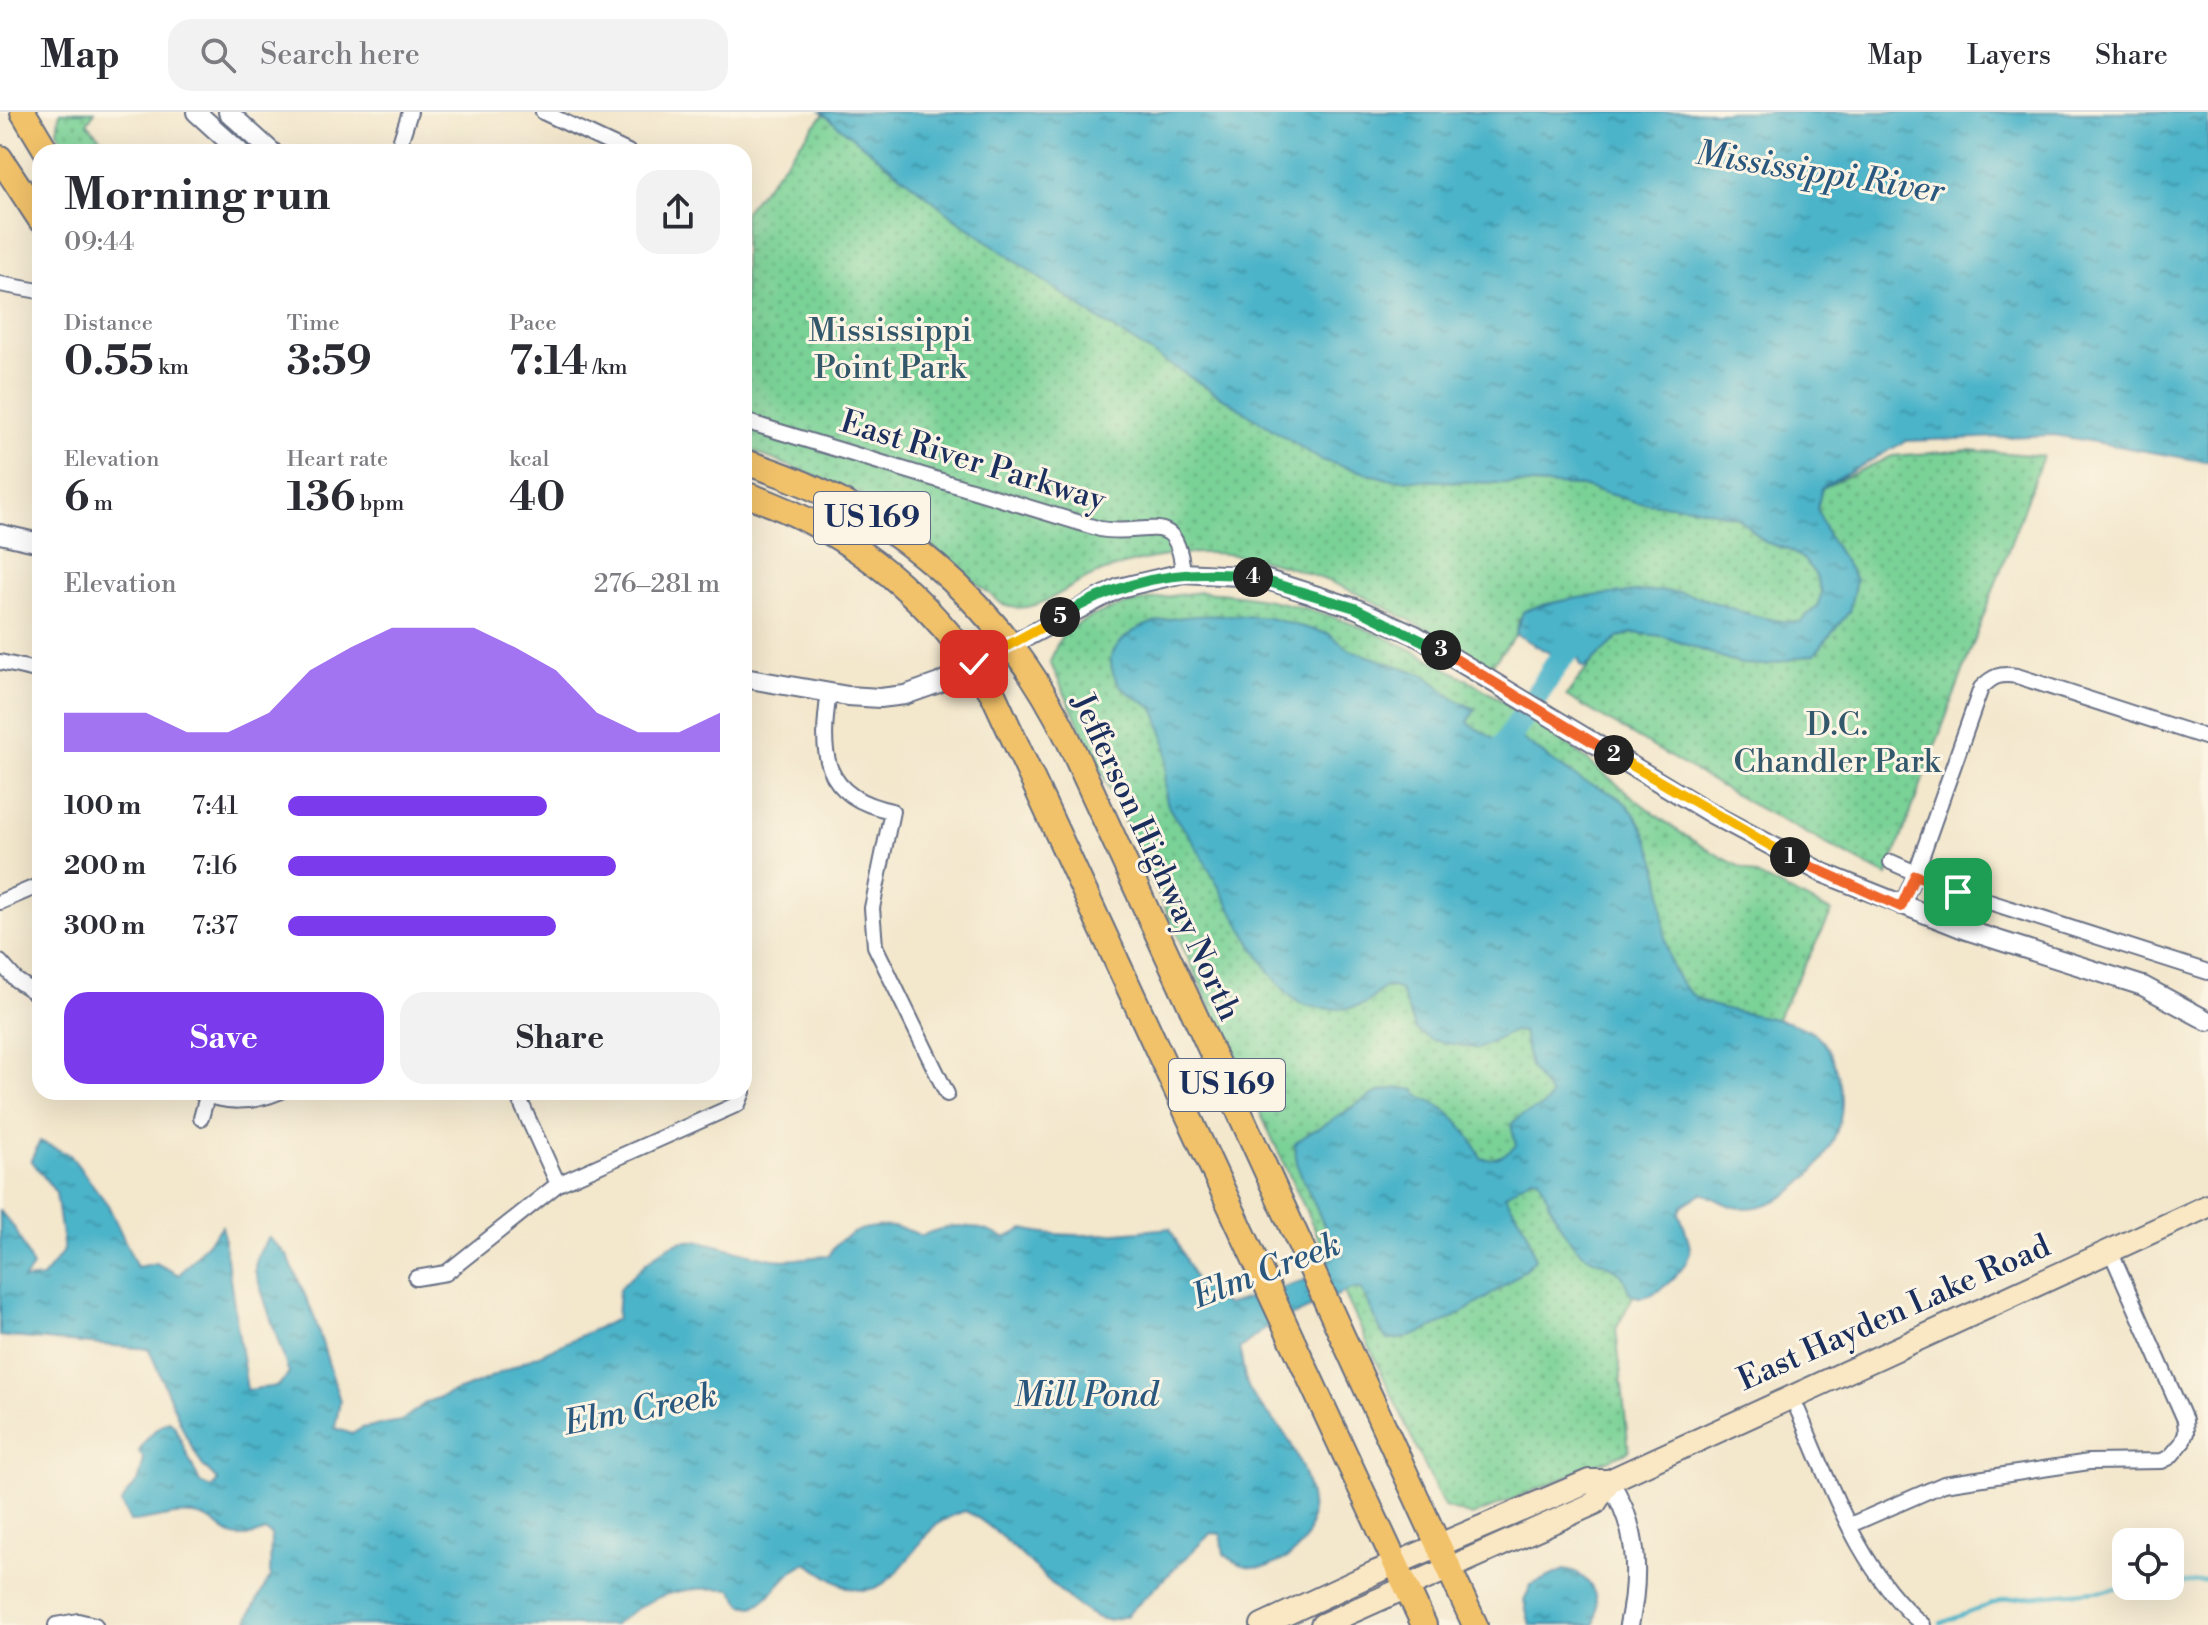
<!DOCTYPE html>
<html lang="en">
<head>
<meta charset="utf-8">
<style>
	:root { --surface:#fff; --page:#f2f2f3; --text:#2b2b33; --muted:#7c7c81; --line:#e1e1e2; --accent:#7c3aed }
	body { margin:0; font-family:"Libre Bodoni",serif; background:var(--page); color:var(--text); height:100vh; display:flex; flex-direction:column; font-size:30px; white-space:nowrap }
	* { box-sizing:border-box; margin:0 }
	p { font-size:26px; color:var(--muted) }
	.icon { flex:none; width:44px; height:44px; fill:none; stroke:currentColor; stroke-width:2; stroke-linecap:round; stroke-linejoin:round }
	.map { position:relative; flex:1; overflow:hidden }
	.details { position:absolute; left:32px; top:32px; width:720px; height:956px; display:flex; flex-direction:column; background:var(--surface); border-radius:24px; box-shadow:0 8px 32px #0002 }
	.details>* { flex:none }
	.tools { position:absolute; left:2112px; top:1416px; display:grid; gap:16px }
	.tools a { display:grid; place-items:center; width:72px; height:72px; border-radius:16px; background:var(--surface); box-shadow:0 8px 32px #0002; font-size:40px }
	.pin { position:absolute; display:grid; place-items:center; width:68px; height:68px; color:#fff; margin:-34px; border-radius:16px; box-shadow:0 4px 12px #0006 }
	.km { position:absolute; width:40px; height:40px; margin:-20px; border-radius:50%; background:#222; color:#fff; font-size:22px; line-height:40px; text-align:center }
	.round { display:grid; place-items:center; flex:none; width:84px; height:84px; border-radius:24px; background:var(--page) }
	.summary { display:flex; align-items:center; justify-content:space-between; height:136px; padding:0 32px }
	h1 { font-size:44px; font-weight:800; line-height:60px }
	.stats { display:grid; grid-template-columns:repeat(3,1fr); gap:12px; height:136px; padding:8px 32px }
	.stats div { display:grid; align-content:center }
	.stats b { font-size:40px; font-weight:800 }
	.stats small { font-size:22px; font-weight:400 }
	.stats p { font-size:22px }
	.chart { height:224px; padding:16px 32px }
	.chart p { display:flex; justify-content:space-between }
	.chart svg { width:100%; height:144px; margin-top:8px; fill:var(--accent); opacity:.7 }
	.cta { display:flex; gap:16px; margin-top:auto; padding:16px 32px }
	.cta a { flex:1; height:92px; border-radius:24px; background:var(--accent); color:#fff; font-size:32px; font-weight:800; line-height:92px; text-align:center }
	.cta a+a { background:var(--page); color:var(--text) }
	ul { padding:0 32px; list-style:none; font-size:26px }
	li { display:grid; grid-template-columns:128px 96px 1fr; align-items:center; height:60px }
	li i { height:20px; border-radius:10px; background:var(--accent) }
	header { display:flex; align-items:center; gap:48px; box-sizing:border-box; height:112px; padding:0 40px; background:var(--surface); border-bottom:2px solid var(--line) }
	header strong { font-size:38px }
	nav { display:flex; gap:44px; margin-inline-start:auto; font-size:28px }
	.search { width:560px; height:72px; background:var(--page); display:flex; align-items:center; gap:20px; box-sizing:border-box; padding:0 28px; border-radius:24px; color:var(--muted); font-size:30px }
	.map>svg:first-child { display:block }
</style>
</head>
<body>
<header>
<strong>Map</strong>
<div class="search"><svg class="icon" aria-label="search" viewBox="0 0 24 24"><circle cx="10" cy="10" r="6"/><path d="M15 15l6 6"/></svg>Search here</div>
<nav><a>Map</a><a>Layers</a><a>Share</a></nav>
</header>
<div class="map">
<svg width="2208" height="1513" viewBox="0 0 2208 1513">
	<defs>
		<pattern id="green-dots" width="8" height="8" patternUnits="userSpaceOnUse" patternTransform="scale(2)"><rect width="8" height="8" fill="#7ad297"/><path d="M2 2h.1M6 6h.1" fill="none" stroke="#63ab7e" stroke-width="1.8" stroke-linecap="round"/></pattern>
		<pattern id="water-ripples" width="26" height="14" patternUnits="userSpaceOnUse" patternTransform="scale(2)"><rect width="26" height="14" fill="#4bb4c9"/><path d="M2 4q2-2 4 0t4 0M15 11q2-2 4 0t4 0" fill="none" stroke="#3e93a6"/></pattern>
	</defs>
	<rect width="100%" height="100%" fill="#fcf5e5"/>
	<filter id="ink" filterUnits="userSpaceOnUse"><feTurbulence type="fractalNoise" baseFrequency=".0125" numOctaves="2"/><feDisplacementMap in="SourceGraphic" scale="16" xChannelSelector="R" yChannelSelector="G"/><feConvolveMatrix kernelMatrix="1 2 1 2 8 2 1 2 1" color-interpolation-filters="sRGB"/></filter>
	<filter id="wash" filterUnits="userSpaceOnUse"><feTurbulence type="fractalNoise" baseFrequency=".006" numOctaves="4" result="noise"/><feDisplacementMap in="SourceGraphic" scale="32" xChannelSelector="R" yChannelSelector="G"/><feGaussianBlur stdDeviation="1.8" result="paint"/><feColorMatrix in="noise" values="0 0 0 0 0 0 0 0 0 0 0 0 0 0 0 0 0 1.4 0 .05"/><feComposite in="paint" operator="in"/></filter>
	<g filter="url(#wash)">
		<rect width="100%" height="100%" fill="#f3e7cc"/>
		<!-- green -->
		<g fill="url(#green-dots)" stroke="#4a807a" stroke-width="2">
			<polygon points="60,0 95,0 87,11 103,29 100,40 69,40 57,19"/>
			<path d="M824,2L955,106L1092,203L1321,348L1388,367L1582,374L1636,390L1690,394L1737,405L1765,430L1787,437L1803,447L1815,462L1822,481L1817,494L1800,510L1773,511L1659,480L1519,507L1516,522L1491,554C1408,507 1309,445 1211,441C1173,440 1128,449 1092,464C1064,476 1034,505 1003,493L916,421L860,382L744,336V100Z"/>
			<path d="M1969,338L2043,344L1887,764L1749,691L1566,584C1577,568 1603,535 1620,525C1647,510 1736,545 1766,553L1856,468L1827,422L1817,396L1822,376L1892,344Z"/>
			<path d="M1200,480C1329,484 1446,549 1551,621C1602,656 1647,702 1702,734C1743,758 1788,778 1832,800L1616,1217L1629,1339L1472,1404L1444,1395L1050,550C1053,543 1056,533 1060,527C1087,494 1161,485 1200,480Z"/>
		</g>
		<!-- water -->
		<g fill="url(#water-ripples)" stroke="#337294" stroke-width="2">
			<path d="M821,0H2208V350L2054,323L1906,329L1822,376L1817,396L1827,422L1856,468L1849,500L1815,542L1766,553L1741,552L1662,524L1633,521L1619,525L1585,556L1580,554L1578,544L1567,551L1516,522L1523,500C1551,486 1657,474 1687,482C1726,492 1760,511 1800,510L1817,494L1822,481L1815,462L1803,447L1787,437L1765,430L1737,405L1692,395L1636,390L1582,374L1388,367L1321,348L1092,203L955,106Z"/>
			<path d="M1231,503L1269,506L1329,522L1350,538L1425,563L1454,587L1475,597L1468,611L1512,638L1521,626C1539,639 1557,653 1576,665C1592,675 1614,678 1628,694C1645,713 1657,747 1661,772C1665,806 1660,848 1685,876C1713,909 1785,896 1820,926C1827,932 1831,944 1834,952C1839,966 1843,979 1842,993C1840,1041 1791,1099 1741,1096C1726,1095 1715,1085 1702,1081L1683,1093L1679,1101C1683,1112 1689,1125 1690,1137C1691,1155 1652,1192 1635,1184C1625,1180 1627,1167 1619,1160C1608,1150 1592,1149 1581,1140C1561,1123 1549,1090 1539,1066L1532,1065L1505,1083L1527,1119L1535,1147C1511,1174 1424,1230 1387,1228C1374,1212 1372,1192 1360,1177H1351L1264,1217L1239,1237C1243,1249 1243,1261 1247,1272C1255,1294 1281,1311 1291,1332C1314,1377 1330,1435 1269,1454C1253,1459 1236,1452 1224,1442L1221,1422L1211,1421L1126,1504C1121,1505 1113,1508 1108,1508C1073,1507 1007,1417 965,1399C953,1403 940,1408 932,1417C910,1439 889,1489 850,1476C833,1471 821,1459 806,1451C785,1458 775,1485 753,1495L743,1493L731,1477C680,1474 654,1481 614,1513H248V1506L270,1465L271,1423L265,1419C221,1438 226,1407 194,1403C172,1400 152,1409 130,1410L121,1391L139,1367L144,1347L139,1340C144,1328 157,1314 169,1309L174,1313L200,1371L211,1376L218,1369L202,1353L186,1324L149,1237L0,1224V1099L16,1118L33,1155L23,1168L42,1166L64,1139L56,1081L31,1048L40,1029L70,1043L108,1093L137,1155L156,1151L179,1163L222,1114L247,1278L278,1274L289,1262L255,1159L256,1146L268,1125L287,1143L313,1201L340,1289L335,1316L352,1322L362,1316L401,1309L427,1290L478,1271L617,1207L619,1177C687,1109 681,1127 767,1146C786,1151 809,1144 829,1144C843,1112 893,1107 921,1124C953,1110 973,1111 1005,1126L1024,1117C1070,1129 1123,1120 1170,1116L1196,1169L1226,1193L1305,1168L1337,1142L1298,1056L1294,1033C1305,1021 1322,1016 1336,1006C1363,989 1379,971 1415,978C1421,988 1427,986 1436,992C1455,1003 1473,1026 1481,1046C1492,1050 1509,1042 1516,1033L1511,1013C1522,997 1541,1003 1551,984L1530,955L1523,920L1513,919L1478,937L1432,928L1416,918L1400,878C1380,868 1380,883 1366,891C1351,899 1315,898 1300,891C1266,873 1214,761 1190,725C1183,714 1170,703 1167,690C1161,664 1173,646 1162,618C1160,613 1157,600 1153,596C1132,582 1109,575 1111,544C1131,502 1191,504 1231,503Z"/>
			<path d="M1564,1458C1592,1462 1602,1487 1594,1513H1530L1524,1489L1531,1473Z"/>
		</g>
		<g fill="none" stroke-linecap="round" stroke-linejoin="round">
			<!-- stream -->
			<g stroke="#4bb4c9" stroke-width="4">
				<polyline points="2170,1472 2208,1469"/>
				<polyline points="1941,1511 2005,1487 2152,1474"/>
			</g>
			<!-- river -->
			<polyline stroke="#4bb4c9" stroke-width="24" points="1492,664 1495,648 1560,547 1582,525"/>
		</g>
	</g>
	<g filter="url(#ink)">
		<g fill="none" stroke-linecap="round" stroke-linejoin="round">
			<defs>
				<g id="minor">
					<polyline points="543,0 628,40"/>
					<polyline points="397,40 410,0"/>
					<polyline points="0,172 39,179"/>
					<path d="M744,309L1100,417C1147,426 1177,393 1183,461"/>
					<polyline points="0,550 40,559"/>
					<path d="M829,580C820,641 821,685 892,699L872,796L875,834L947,982"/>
					<polyline points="1891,750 1958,780 2208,860"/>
					<polyline points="0,790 40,773"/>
					<path d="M1901,795L1915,763L1981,576C1993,564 2000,561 2017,564L2208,626"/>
					<polyline points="0,850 16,868 40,884"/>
					<path d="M199,980C224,992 253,991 279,980"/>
					<polyline points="516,980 558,1072"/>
					<polyline points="201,1006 207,984"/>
					<polyline points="416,1166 446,1161 558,1072 738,992 743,980"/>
					<path d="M1791,1283C1828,1363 1854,1455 1923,1513"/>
					<polyline points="1850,1413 1944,1372 2089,1350 2162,1349 2170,1345 2182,1331 2186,1321 2185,1308 2110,1138"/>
					<polyline points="56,1513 78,1509 95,1513"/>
				</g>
				<g id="tertiary">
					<polyline points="196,0 240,40"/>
					<polyline points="228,0 272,40"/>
					<polyline points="0,422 40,431"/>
					<polyline points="744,566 848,584 880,586 905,583 939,571 1119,476 1183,461 1258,465 1355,496 1415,523 1712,702 1823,761 1966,818 2143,874 2208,909"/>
					<path d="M1609,1369C1638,1414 1640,1461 1629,1513"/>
				</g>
				<g id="secondary">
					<polyline points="1262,1513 1374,1461 1589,1369 1609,1369 2208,1094"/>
					<polyline points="1322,1513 1595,1391 1609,1369"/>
				</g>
				<g id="trunk">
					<polyline points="23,0 47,40"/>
					<polyline points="0,46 40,107"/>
					<path d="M744,350C890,394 1002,491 1068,627L1475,1513"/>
					<path d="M744,382C851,417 933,488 993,582L1424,1513"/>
				</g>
			</defs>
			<!-- minor casing -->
			<use href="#minor" stroke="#676f84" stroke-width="18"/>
			<!-- tertiary casing -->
			<use href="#tertiary" stroke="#676f84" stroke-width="22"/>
			<!-- secondary casing -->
			<use href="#secondary" stroke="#676f84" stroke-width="26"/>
			<!-- trunk casing -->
			<use href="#trunk" stroke="#676f84" stroke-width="28"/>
			<!-- minor -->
			<use href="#minor" stroke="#fff" stroke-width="14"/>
			<!-- tertiary -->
			<use href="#tertiary" stroke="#fff" stroke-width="18"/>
			<!-- secondary -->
			<use href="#secondary" stroke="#fae7c3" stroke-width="22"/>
			<!-- trunk -->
			<use href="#trunk" stroke="#f2c26a" stroke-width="24"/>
		</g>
	</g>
	<g fill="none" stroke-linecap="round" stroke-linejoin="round" filter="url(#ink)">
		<defs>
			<polyline id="split-1" points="1790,745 1901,795 1915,763 1958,780"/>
			<polyline id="split-2" points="1614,643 1790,745"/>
			<polyline id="split-3" points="1441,538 1614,643"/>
			<polyline id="split-4" points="1253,465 1355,496 1441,538"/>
			<path id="split-5" d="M1060,505C1120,468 1184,455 1253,465"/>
			<polyline id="split-6" points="974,552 1060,505"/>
		</defs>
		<!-- split-1 casing -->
		<use href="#split-1" stroke="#fff" stroke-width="16"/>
		<!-- split-2 casing -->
		<use href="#split-2" stroke="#fff" stroke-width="16"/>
		<!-- split-3 casing -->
		<use href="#split-3" stroke="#fff" stroke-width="16"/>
		<!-- split-4 casing -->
		<use href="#split-4" stroke="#fff" stroke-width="16"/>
		<!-- split-5 casing -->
		<use href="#split-5" stroke="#fff" stroke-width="16"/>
		<!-- split-6 casing -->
		<use href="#split-6" stroke="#fff" stroke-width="16"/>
		<!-- split-1 -->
		<use href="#split-1" stroke="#f0652b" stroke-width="10"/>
		<!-- split-2 -->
		<use href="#split-2" stroke="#f5b400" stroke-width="10"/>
		<!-- split-3 -->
		<use href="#split-3" stroke="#f0652b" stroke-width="10"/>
		<!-- split-4 -->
		<use href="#split-4" stroke="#22a559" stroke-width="10"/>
		<!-- split-5 -->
		<use href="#split-5" stroke="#22a559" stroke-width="10"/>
		<!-- split-6 -->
		<use href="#split-6" stroke="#f5b400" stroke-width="10"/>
	</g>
	<g text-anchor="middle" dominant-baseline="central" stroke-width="6" stroke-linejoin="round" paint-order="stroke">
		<!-- shield labels -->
		<g fill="#fcf5e5" stroke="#5e6a86" stroke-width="2">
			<rect x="814" y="380" width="116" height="52" rx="6"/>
			<rect x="1169" y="947" width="116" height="52" rx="6"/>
		</g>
		<g font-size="30" font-weight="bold" fill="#1b2f5e">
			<text x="872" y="406">US 169</text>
			<text x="1227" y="973">US 169</text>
		</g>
		<!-- park labels -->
		<g font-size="32" fill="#33586c" stroke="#fcf5e5">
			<text x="890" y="219">Mississippi<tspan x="890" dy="37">Point Park</tspan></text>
			<text x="1837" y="613">D.C.<tspan x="1837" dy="37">Chandler Park</tspan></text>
		</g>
		<!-- street labels -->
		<g font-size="32" fill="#1b2f5e" stroke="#fcf5e5">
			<text transform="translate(973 349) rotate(17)">East River Parkway</text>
			<text transform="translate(1156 745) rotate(65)">Jefferson Highway North</text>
			<text transform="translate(1894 1201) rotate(-24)">East Hayden Lake Road</text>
		</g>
		<!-- water labels -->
		<g font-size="34" font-style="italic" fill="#29577e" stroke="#fcf5e5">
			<text transform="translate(1820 61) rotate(9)">Mississippi River</text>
			<text transform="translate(1267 1159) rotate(-21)">Elm Creek</text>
			<text x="1086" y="1284">Mill Pond</text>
			<text transform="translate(641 1298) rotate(-11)">Elm Creek</text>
		</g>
	</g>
</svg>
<div class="tools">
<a><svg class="icon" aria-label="locate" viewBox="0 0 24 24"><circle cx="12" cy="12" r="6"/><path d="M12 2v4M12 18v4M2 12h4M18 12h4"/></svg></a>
</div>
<div class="pin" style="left:1958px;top:780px;background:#1e9e55"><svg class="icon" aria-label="arrive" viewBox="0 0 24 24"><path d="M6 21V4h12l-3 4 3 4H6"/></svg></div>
<div class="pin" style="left:974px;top:552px;background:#d93025"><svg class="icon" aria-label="check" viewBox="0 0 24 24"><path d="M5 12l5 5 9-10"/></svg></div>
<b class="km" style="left:1790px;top:745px">1</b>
<b class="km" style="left:1614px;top:643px">2</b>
<b class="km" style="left:1441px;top:538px">3</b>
<b class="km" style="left:1253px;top:465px">4</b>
<b class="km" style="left:1060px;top:505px">5</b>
<section class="details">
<div class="summary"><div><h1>Morning run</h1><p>09:44</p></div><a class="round"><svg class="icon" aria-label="share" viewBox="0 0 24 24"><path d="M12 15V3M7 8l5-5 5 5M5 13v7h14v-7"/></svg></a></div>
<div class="stats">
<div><p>Distance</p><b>0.55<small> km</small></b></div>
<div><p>Time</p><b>3:59</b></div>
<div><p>Pace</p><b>7:14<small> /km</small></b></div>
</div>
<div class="stats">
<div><p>Elevation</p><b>6<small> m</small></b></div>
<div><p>Heart rate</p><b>136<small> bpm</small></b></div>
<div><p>kcal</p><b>40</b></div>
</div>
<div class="chart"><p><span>Elevation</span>276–281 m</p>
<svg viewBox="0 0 160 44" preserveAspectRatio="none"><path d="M0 44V32L10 32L20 32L30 38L40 38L50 32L60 19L70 12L80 6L90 6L100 6L110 12L120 19L130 32L140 38L150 38L160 32V44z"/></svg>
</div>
<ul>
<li><b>100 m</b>7:41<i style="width:60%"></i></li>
<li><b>200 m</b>7:16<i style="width:76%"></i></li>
<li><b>300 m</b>7:37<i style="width:62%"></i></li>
</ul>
<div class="cta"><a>Save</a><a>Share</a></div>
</section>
</div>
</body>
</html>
